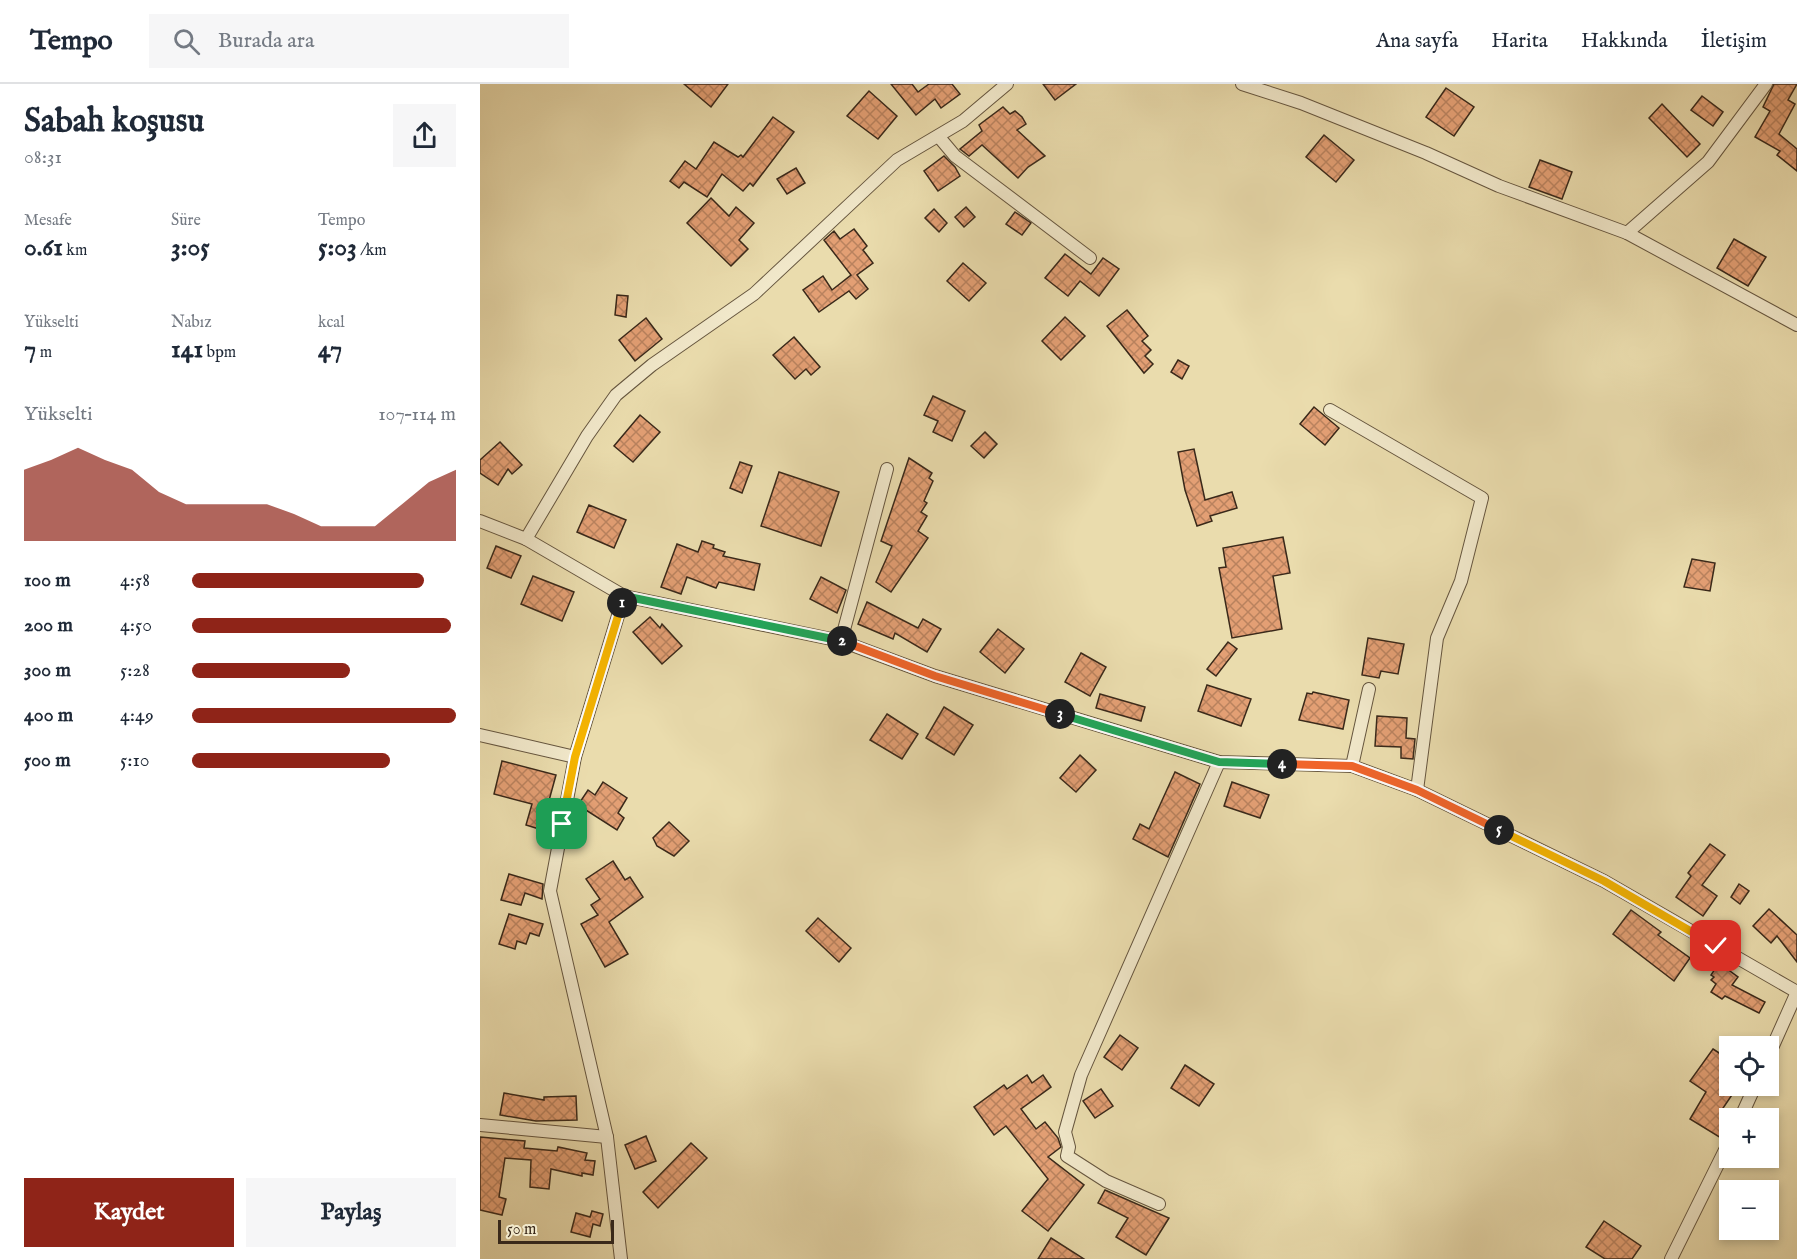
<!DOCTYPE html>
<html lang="tr">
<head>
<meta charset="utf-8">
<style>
	:root { --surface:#fff; --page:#f6f6f7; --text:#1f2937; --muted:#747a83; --line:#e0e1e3; --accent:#8f2418 }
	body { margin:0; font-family:"IM FELL English",serif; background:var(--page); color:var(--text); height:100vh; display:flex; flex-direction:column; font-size:22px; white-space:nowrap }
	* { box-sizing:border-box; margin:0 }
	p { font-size:20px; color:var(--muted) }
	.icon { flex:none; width:33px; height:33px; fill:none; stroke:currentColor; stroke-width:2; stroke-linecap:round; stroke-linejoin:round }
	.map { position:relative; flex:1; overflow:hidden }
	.drawer { display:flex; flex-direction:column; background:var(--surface); width:480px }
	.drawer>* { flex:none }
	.controls { position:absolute; left:1239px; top:952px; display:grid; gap:12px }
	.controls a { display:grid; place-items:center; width:60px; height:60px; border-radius:0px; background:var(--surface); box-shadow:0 3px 9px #0003; font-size:30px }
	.scale { position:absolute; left:18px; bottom:15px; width:116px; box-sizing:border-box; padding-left:6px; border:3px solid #3a291a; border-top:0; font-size:16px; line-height:21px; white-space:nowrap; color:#3a291a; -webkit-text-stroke:4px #f1e8ca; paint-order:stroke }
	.pin { position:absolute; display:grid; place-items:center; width:51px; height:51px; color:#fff; margin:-26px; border-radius:12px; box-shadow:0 3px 9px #0006 }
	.km { position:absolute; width:30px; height:30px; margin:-15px; border-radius:50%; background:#222; color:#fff; font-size:16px; line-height:30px; text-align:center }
	.round { display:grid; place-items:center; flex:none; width:63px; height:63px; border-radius:0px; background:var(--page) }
	.headline { display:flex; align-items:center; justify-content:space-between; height:102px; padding:0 24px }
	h1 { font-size:33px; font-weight:800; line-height:45px }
	.metrics { display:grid; grid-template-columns:repeat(3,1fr); gap:9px; height:102px; padding:6px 24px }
	.metrics div { display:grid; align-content:center }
	.metrics b { font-size:26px; font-weight:800 }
	.metrics small { font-size:16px; font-weight:400 }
	.metrics p { font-size:16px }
	.chart { height:168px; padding:12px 24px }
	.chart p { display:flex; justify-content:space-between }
	.chart svg { width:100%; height:108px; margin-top:6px; fill:var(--accent); opacity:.7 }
	.button { display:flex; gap:12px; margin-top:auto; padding:12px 24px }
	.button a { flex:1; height:69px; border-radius:0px; background:var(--accent); color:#fff; font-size:24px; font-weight:800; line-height:69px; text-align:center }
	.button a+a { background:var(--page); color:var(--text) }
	ul { padding:0 24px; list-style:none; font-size:20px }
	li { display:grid; grid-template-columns:96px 72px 1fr; align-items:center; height:45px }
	li i { height:15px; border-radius:8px; background:var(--accent) }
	header { display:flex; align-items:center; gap:36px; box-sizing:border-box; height:84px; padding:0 30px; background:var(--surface); border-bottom:2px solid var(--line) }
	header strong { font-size:28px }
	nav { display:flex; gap:33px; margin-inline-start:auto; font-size:21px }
	.search { width:420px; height:54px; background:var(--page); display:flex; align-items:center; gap:15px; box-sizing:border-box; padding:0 21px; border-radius:0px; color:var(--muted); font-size:22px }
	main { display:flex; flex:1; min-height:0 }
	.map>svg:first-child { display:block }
</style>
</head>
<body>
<header>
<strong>Tempo</strong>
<div class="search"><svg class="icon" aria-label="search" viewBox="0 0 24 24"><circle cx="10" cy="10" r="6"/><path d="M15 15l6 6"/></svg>Burada ara</div>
<nav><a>Ana sayfa</a><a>Harita</a><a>Hakkında</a><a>İletişim</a></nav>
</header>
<main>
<section class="drawer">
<div class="headline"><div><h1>Sabah koşusu</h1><p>08:31</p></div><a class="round"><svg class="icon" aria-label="share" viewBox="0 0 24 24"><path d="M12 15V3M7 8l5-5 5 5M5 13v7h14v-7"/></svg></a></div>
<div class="metrics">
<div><p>Mesafe</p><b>0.61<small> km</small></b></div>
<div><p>Süre</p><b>3:05</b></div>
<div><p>Tempo</p><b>5:03<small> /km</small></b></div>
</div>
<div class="metrics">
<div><p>Yükselti</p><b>7<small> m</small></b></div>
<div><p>Nabız</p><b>141<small> bpm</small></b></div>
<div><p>kcal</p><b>47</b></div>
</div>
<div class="chart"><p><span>Yükselti</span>107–114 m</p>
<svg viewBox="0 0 160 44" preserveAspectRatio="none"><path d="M0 44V15L10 11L20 6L30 11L40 15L50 24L60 29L70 29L80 29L90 29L100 33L110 38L120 38L130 38L140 29L150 20L160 15V44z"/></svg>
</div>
<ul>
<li><b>100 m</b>4:58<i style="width:88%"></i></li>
<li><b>200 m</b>4:50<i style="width:98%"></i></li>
<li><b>300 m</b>5:28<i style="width:60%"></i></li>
<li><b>400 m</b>4:49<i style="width:100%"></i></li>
<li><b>500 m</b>5:10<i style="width:75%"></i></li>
</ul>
<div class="button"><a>Kaydet</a><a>Paylaş</a></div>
</section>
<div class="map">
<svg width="1317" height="1175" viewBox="0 0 1317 1175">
	<defs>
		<pattern id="building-cross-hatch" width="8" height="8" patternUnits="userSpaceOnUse" patternTransform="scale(1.5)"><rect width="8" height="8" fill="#e39f74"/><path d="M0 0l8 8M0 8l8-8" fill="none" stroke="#b9825e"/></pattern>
	</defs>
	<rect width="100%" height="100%" fill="#eadcad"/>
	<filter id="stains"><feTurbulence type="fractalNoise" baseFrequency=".00333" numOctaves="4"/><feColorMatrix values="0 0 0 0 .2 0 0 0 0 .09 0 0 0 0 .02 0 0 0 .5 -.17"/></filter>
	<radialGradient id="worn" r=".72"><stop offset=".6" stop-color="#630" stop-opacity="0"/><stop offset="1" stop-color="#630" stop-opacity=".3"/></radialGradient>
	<!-- building -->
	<g fill="url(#building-cross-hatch)" stroke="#3a291a" stroke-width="1.5">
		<polygon points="204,0 248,0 231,23"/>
		<polygon points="411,0 432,0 438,8 449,0 472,0 480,10 461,24 455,15 436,31"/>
		<polygon points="563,0 596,0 575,16"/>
		<polygon points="1294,0 1317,0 1308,16 1315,20 1299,50 1317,65 1317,87 1297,71 1300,67 1275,53 1290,27 1283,23"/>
		<polygon points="966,4 994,23 974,52 946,33"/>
		<polygon points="389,7 417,32 398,55 367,32"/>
		<polygon points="1222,12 1243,28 1233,42 1211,26"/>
		<polygon points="1182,20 1220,60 1207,73 1169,34"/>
		<polygon points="523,23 530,30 535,27 542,33 546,40 537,46 565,72 548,83 538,94 502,61 489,72 480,65 502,47 499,41"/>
		<polygon points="293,33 314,48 273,102 270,99 263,107 242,90 227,113 204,98 199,104 190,97 205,77 216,85 234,58 258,73 261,71 263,73"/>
		<polygon points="844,51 874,76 856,98 826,73"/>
		<polygon points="464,72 475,83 480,92 458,107 444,87"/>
		<polygon points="1060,76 1092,88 1082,115 1049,103"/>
		<polygon points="316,84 325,99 307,110 297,95"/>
		<polygon points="231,114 249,132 256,123 274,139 259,156 268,165 251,182 207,139"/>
		<polygon points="486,123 495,133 484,143 475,133"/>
		<polygon points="454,125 467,139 459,148 445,134"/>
		<polygon points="535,128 551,139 542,151 526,140"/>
		<polygon points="374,145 387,162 383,166 393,179 377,191 388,205 376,215 369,207 339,228 323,206 343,192 352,206 371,191 344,156 354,147 360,155"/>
		<polygon points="1254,155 1286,173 1268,202 1237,184"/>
		<polygon points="585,170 611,190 623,174 639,185 619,212 600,197 588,212 565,194"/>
		<polygon points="483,179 506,199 489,217 467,197"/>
		<polygon points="137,211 148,212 146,233 135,231"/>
		<polygon points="647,226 668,252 662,257 671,266 665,272 673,280 664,289 627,242"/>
		<polygon points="585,233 605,252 581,276 562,257"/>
		<polygon points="166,234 182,255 155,277 139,256"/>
		<polygon points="314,253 340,283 331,291 326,285 315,295 293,271"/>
		<polygon points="698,276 709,282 702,295 691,288"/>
		<polygon points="453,312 485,327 472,357 453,348 458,337 444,331"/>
		<polygon points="834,323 859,344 845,361 820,340"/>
		<polygon points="160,331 180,348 153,378 134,362"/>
		<polygon points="505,348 517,360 504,374 491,362"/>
		<polygon points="20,358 42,381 32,390 28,385 18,401 0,389 0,376"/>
		<polygon points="714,365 725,416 752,408 757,424 730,432 732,437 717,442 705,406 698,368"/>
		<polygon points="429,374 452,389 449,394 453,397 444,417 447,419 441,428 447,432 438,447 448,454 411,508 396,498 412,462 401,457"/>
		<polygon points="260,378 272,382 262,409 250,404"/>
		<polygon points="299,388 359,408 341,462 281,442"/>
		<polygon points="109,421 146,436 134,464 97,448"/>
		<polygon points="803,453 810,489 793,492 802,545 752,554 739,484 746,483 743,464"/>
		<polygon points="222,457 234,461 233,464 245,468 243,472 280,480 274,506 239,498 236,504 207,493 201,510 181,503 197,460 218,468"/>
		<polygon points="16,462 41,472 31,494 7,484"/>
		<polygon points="1212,475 1235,479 1230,507 1204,503"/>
		<polygon points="53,492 94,508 82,537 41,520"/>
		<polygon points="341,493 366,506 357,529 330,515"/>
		<polygon points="387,518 438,544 443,535 461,545 447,568 415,549 413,555 378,540"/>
		<polygon points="170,533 180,544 182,540 202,562 182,580 153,548"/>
		<polygon points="518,545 544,565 525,589 500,568"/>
		<polygon points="888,554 924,560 918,590 901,587 899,594 882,591"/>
		<polygon points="748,558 757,565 736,592 727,585"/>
		<polygon points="601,569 626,583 610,612 585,598"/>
		<polygon points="727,601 771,615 761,642 718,627"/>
		<polygon points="833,608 869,616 863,645 819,636 827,609 832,610"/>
		<polygon points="620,610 665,623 661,637 616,624"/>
		<polygon points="464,623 493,641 474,671 446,654"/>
		<polygon points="407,630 438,650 422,675 390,656"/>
		<polygon points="897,632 927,634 926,654 935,655 933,675 921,674 921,663 895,662"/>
		<polygon points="600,671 616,686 596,708 580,694"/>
		<polygon points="22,677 76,691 65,731 75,734 72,749 46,741 52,720 14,710"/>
		<polygon points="695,688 720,700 688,773 653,755 660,740 669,745"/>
		<polygon points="123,698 147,714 138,729 144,734 137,746 98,721 108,706 115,711"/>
		<polygon points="752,698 789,711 780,734 744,722"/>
		<polygon points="189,738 209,757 194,772 177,762 173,754"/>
		<polygon points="1230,760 1245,771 1222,801 1237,812 1223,832 1196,813 1211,792 1208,789"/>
		<polygon points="133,777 145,796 150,793 163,813 129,838 148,870 125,883 101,840 118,831 111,821 120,815 106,795"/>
		<polygon points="29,790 63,800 62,815 45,809 41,821 21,816"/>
		<polygon points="1259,800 1269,807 1260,820 1251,813"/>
		<polygon points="1289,825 1317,851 1317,878 1297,852 1291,859 1273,842"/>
		<polygon points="1151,826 1181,848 1178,851 1210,874 1194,897 1133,850"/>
		<polygon points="29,830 63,840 59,852 50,849 46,860 37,857 35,865 19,860"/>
		<polygon points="338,834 371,864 359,878 326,847"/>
		<polygon points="1239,879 1258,893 1252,901 1285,918 1279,929 1245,912 1242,915 1231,908 1236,900 1231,896 1234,893 1231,891"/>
		<polygon points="640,951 658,964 642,986 624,973"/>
		<polygon points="1233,965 1250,976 1250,1002 1258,1002 1241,1027 1252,1034 1241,1054 1210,1035 1226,1008 1210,997"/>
		<polygon points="705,981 734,1000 719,1022 691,1004"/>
		<polygon points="547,991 552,999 563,991 571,1003 541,1025 556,1045 565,1038 578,1054 581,1063 568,1073 604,1101 568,1147 542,1127 568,1095 526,1042 514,1051 494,1023 524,1001 527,1005"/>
		<polygon points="621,1005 633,1022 615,1034 603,1017"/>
		<polygon points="24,1009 64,1016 64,1013 96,1012 97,1036 56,1037 20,1031"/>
		<polygon points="166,1052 176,1077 155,1085 145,1061"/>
		<polygon points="0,1053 45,1057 44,1064 77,1067 78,1063 107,1069 105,1076 115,1077 113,1091 102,1089 102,1092 71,1085 69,1105 50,1103 51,1076 25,1074 19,1113 26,1115 22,1131 0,1126"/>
		<polygon points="211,1059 227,1074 178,1124 163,1108"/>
		<polygon points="625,1106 689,1134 666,1171 636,1153 648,1134 618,1119"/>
		<polygon points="112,1127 123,1130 120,1142 113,1140 110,1153 91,1148 96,1129 110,1133"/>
		<polygon points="1124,1137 1161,1162 1152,1175 1125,1175 1106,1163"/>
		<polygon points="571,1154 604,1175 558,1175"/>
	</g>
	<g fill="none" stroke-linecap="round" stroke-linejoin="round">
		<defs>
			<g id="minor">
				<polyline points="762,0 821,19 946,69 1019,102 1147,149 1317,241"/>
				<polyline points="459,53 475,72 610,174"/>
				<polyline points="1147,149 1228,78 1286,0"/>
				<polyline points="850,326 1002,414 981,497 957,554 937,706"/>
				<polyline points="0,437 46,455 144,512 361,557 455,592 739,678 872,682 937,706 1124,797 1317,908"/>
				<polyline points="46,455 107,352 136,311 172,281 274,210 417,76 483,37 527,0"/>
				<polyline points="361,557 407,385"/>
				<polyline points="0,651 95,673"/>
				<polyline points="872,682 889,605"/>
				<polyline points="1288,973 1317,908"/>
				<polyline points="1260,1035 1275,1002"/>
				<polyline points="0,1041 127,1053"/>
				<polyline points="679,1120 626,1097 587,1072 589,1063 585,1048 601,991 739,678"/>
				<polyline points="141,1175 127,1053 70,807 95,673 144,512"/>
				<polyline points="1191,1175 1250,1056"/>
			</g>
		</defs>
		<!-- minor casing -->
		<use href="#minor" stroke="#66563f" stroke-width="14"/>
		<!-- minor -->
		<use href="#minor" stroke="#f1e8ca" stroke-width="12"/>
	</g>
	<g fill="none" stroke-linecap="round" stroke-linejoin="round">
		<defs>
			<polyline id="split-1" points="82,740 95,673 142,519"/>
			<polyline id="split-2" points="142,519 144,512 362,557"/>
			<polyline id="split-3" points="362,557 455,592 580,630"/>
			<polyline id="split-4" points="580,630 739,678 802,680"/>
			<polyline id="split-5" points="802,680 872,682 937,706 1019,746"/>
			<polyline id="split-6" points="1019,746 1124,797 1236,862"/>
		</defs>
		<!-- split-1 casing -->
		<use href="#split-1" stroke="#fff" stroke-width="12"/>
		<!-- split-2 casing -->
		<use href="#split-2" stroke="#fff" stroke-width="12"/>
		<!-- split-3 casing -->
		<use href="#split-3" stroke="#fff" stroke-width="12"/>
		<!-- split-4 casing -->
		<use href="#split-4" stroke="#fff" stroke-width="12"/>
		<!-- split-5 casing -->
		<use href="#split-5" stroke="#fff" stroke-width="12"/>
		<!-- split-6 casing -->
		<use href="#split-6" stroke="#fff" stroke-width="12"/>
		<!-- split-1 -->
		<use href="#split-1" stroke="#f5b400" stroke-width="8"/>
		<!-- split-2 -->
		<use href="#split-2" stroke="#22a559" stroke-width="8"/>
		<!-- split-3 -->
		<use href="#split-3" stroke="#f0652b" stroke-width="8"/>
		<!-- split-4 -->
		<use href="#split-4" stroke="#22a559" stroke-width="8"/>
		<!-- split-5 -->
		<use href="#split-5" stroke="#f0652b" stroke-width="8"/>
		<!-- split-6 -->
		<use href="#split-6" stroke="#f5b400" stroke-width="8"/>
	</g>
	<rect width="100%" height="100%" filter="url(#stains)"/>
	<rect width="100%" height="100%" fill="url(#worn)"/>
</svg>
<div class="controls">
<a><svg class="icon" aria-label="locate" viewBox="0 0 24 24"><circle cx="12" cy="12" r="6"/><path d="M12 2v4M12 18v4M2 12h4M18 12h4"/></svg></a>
<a>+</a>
<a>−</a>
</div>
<div class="scale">50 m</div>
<div class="pin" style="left:82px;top:740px;background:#1e9e55"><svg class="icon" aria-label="arrive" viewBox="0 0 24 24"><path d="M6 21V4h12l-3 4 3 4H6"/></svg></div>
<div class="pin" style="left:1236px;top:862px;background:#d93025"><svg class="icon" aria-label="check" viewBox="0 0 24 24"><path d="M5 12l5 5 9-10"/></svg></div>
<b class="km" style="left:142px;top:519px">1</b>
<b class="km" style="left:362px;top:557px">2</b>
<b class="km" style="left:580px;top:630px">3</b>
<b class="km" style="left:802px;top:680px">4</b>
<b class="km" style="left:1019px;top:746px">5</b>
</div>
</main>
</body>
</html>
